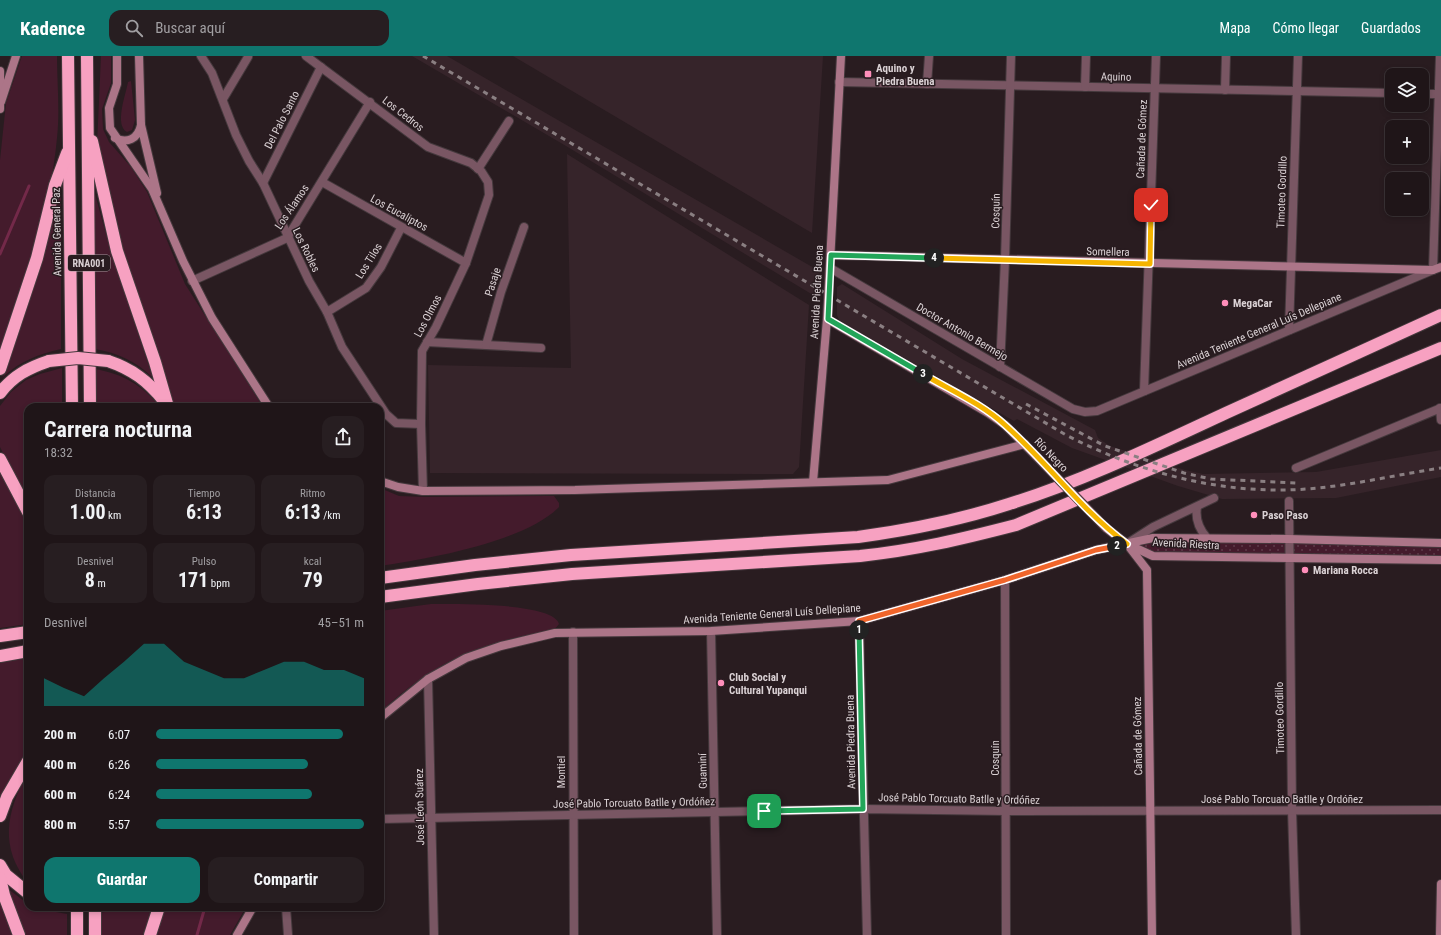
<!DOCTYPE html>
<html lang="es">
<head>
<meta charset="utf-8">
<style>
	:root { --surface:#1f1518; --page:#271e21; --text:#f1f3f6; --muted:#a19fa2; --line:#3c3437; --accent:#0f766e }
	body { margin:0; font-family:"Roboto Condensed",sans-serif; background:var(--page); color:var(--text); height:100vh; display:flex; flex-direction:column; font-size:15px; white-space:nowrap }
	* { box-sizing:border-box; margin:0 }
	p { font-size:13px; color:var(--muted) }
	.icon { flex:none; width:22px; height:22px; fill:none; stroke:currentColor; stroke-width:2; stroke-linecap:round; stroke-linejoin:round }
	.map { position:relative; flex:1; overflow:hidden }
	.drawer { position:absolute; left:24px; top:347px; width:360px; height:508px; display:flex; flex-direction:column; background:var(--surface); border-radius:12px; box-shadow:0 2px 6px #0003,0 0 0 1px var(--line) }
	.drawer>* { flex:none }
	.controls { position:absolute; left:1385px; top:12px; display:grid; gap:8px }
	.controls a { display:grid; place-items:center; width:44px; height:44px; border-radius:8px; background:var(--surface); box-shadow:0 2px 6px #0003,0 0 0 1px var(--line); font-size:20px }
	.pin { position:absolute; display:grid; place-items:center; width:34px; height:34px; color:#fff; margin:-17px; border-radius:8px; box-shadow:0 2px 6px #0006 }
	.km { position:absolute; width:20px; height:20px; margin:-10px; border-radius:50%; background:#222; color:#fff; font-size:11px; line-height:20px; text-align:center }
	.round { display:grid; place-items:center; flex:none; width:42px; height:42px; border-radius:12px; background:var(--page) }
	.headline { display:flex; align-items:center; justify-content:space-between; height:68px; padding:0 20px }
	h1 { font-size:22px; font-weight:700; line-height:30px }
	.metrics { display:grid; grid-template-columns:repeat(3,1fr); gap:6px; height:68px; padding:4px 20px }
	.metrics div { display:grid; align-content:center; border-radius:10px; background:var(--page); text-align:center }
	.metrics b { font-size:20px; font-weight:700 }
	.metrics small { font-size:11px; font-weight:400 }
	.metrics p { font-size:11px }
	.chart { height:112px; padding:8px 20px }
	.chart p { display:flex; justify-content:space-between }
	.chart svg { width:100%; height:72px; margin-top:4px; fill:var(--accent); opacity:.7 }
	.action { display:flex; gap:8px; margin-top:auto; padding:8px 20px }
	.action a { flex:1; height:46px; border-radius:12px; background:var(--accent); color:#fff; font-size:16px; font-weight:700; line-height:46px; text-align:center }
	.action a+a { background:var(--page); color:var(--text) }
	ul { padding:0 20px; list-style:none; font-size:13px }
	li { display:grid; grid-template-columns:64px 48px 1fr; align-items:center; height:30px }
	li i { height:10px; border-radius:5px; background:var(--accent) }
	header { display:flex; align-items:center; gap:24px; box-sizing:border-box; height:56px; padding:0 20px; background:var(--accent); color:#fff }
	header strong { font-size:19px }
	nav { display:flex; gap:22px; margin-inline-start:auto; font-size:14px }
	.search { width:280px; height:36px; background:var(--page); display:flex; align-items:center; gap:10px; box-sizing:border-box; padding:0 14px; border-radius:12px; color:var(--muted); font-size:15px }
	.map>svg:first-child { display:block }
</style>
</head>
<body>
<header>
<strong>Kadence</strong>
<div class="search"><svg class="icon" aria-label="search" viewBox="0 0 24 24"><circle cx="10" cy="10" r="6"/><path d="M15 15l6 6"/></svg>Buscar aquí</div>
<nav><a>Mapa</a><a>Cómo llegar</a><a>Guardados</a></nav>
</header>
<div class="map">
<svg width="1441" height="879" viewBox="0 0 1441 879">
	<defs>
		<pattern id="park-dots" width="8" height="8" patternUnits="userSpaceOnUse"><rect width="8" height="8" fill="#441b2c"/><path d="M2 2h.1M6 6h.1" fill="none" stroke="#5e3b4a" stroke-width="1.8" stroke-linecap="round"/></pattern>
	</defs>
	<rect width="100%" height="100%" fill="#291c20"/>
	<!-- built -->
	<g fill="#36242a">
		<polygon points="412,0 447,0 814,212 819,214 818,242 566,90"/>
		<polygon points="513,0 823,0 812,177"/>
		<polygon points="567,98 809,249 799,411 793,418 430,417 428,309 571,312"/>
		<polygon points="842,228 962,303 1095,374 1098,382 1110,390 1185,414 1203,418 1316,416 1441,394 1441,421 1336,442 1222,443 1178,430 1072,392 1017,363 1014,365 852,273 839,264 837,259 837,231"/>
	</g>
	<!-- grass -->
	<g fill="#441b2c">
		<path d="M22,0H57C57,27 60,55 57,82C50,158 22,232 0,304V104L6,47Z"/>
		<polygon points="101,0 111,0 111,27 102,53 103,73 109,86 131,111 147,136 185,228 263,351 173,351 121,192 97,89"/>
		<path d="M131,25L135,64L132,74L127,76C114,69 126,38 128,26Z"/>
		<path d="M61,131V293C39,298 20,305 3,321L47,186Z"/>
		<path d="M93,131L111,196L153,322C136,305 118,297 95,293Z"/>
		<polygon points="62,312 62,351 28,351 28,446 0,391 0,350 11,336 26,324 40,318"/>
		<path d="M95,313C123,318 142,329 160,351H96Z"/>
		<polygon points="0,416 28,467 28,568 0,572"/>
		<path d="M380,432L399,440L425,441L549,440H554L559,447V451C525,486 428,503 380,510Z"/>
		<path d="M431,548C451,548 554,546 559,568L554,574C524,579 493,586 465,598C434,611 405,633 380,656V555Z"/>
		<polygon points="28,602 28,695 0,745 0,607"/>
		<path d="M28,717V827C0,792 5,757 28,717Z"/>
		<polygon points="8,833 28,848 28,851 67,858 67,879 26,879"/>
		<polygon points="0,844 13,879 0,879"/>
		<polygon points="128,851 152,851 143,879 100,879 100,857"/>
		<polygon points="165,851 246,851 230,879 156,879"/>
	</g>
	<!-- park -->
	<polygon fill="url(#park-dots)" points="1153,482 1441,487 1441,504 1153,500 1127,488"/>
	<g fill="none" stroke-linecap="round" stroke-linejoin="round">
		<!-- stream -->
		<g stroke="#732949" stroke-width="3">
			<polyline points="0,198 29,130"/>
			<polyline points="197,879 205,851"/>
		</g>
		<defs>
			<g id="street">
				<polyline points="201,0 212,17 236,79 249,105 263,127 309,225 327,256 342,291 386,358 396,367 421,368"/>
				<polyline points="306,0 428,91 471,107 481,115 488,126 489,139 466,207 436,271 422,295 421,368 423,435"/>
				<polyline points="839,26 1392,37"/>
				<polyline points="927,28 929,0"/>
				<polyline points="1085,31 1086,0"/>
				<polyline points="1225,34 1226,0"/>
				<polyline points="1422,38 1441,38"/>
				<polyline points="223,43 248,1"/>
				<polyline points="478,113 509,65"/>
				<polyline points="322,126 466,207"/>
				<polyline points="263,127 321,11"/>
				<polyline points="830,212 1073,353 1085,356 1097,355 1433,214 1440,0"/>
				<polyline points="192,225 287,182 370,46"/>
				<polyline points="327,256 366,232 381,211 401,172"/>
				<polyline points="1289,274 1298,0"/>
				<polyline points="427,286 541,292"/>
				<polyline points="486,289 501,236 524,171"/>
				<polyline points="1000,311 1005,204 1011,0"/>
				<polyline points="1144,335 1156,0"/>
				<polyline points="1440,352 1441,364"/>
				<polyline points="1296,412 1441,352"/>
				<polyline points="1289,445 1292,754 1296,879"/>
				<path d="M1197,451C1195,463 1199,473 1207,482"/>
				<polyline points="1128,487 1153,471 1214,442"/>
				<polyline points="1005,524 1006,879"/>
				<polyline points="859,565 867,879"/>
				<polyline points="711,575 717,879"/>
				<polyline points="573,576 574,879"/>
				<polyline points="428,623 434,879"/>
				<polyline points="380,763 863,753 1006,755 1441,754"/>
				<polyline points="286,851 288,879"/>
			</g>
			<g id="secondary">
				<polyline points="117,0 117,28 109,52 110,72 152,133 183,205 212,262 269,351"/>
				<polyline points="139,0 141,69 157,137"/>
				<polyline points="0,15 0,53"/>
				<polyline points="1,46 16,0"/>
				<path d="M115,82C127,88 138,83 141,69"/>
				<polyline points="831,199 1433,214 1441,211"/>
				<polyline points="827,263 988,357 1005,369 1036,400"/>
				<polyline points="380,425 398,431 423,435 575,434 888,424 1025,388"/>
				<polyline points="813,426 827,263 841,0"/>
				<polyline points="1106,472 1127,488 1153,500 1441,504"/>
				<polyline points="1127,488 1147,514 1152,879"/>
				<polyline points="380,662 428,623 466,602 501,590 555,577 711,575 859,565 1005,524 1096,494 1153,482 1288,483 1441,487"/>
				<polyline points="237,879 253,851"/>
				<polyline points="1440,879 1441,828"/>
			</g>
			<g id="highway">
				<polyline points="68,0 72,351"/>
				<polyline points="87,0 90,351"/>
				<polyline points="92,85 117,195 155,306 168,351"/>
				<path d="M108,305C132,313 148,325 164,345"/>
				<polyline points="0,313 37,202 55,129 67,97"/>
				<path d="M0,337C13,320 28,312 49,305"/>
				<polyline points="0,403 28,456"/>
				<path d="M380,522L475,509L571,499L858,481C909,474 960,464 1009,448C1083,425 1155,390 1226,357C1298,324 1369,292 1441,259"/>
				<path d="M380,541L478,528L572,518L860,500C916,494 962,483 1016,469L1441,292"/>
				<polyline points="0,580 28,576"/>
				<polyline points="0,600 28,595"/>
				<polyline points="0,760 7,741 28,705"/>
				<polyline points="0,809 6,819 28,837"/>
				<polyline points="0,822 4,839 19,879"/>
				<polyline points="77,851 77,879"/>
				<polyline points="95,851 95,879"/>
				<polyline points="150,879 159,851"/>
			</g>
		</defs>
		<!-- street casing -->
		<use href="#street" stroke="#45393d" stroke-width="10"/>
		<!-- secondary casing -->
		<use href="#secondary" stroke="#45393d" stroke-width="10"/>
		<!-- highway casing -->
		<use href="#highway" stroke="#45393d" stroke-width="14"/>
		<!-- street -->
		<use href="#street" stroke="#795663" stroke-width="8"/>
		<!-- secondary -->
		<use href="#secondary" stroke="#ac7588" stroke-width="8"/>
		<!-- highway -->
		<use href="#highway" stroke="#f7a1c1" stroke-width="12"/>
		<!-- rail -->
		<g stroke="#8a7f82" stroke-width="3" stroke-dasharray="5 5" stroke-linecap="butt">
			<path d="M423,0L1066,379C1144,419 1230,441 1318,432C1358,428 1401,418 1441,412"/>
			<polyline points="1026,348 1105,390 1184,417 1211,423 1297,427"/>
		</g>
		<defs>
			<polyline id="secondary-bridge" points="1036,400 1106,472"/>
			<polyline id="highway-bridge" points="49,305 78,302 108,305"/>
		</defs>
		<!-- secondary-bridge casing -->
		<use href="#secondary-bridge" stroke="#45393d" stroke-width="10" stroke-linecap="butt"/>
		<!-- highway-bridge casing -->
		<use href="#highway-bridge" stroke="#45393d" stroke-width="14" stroke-linecap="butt"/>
		<!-- secondary-bridge -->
		<use href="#secondary-bridge" stroke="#ac7588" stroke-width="8"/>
		<!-- highway-bridge -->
		<use href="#highway-bridge" stroke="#f7a1c1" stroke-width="12"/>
	</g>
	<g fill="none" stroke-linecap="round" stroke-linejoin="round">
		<defs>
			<polyline id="split-1" points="764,755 863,753 859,574"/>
			<polyline id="split-2" points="859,574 859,565 1005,524 1096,494 1117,490"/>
			<path id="split-3" d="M923,318C950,334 982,348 1005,369C1048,407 1081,454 1127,488L1117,490"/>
			<polyline id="split-4" points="923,318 828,263 831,199 934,202"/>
			<polyline id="split-5" points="934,202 1150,208 1151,149"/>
		</defs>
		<!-- split-1 casing -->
		<use href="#split-1" stroke="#fff" stroke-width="8"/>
		<!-- split-2 casing -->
		<use href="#split-2" stroke="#fff" stroke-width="8"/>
		<!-- split-3 casing -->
		<use href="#split-3" stroke="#fff" stroke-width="8"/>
		<!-- split-4 casing -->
		<use href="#split-4" stroke="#fff" stroke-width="8"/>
		<!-- split-5 casing -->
		<use href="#split-5" stroke="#fff" stroke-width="8"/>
		<!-- split-1 -->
		<use href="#split-1" stroke="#22a559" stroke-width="5"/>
		<!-- split-2 -->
		<use href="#split-2" stroke="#f0652b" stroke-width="5"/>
		<!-- split-3 -->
		<use href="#split-3" stroke="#f5b400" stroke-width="5"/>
		<!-- split-4 -->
		<use href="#split-4" stroke="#22a559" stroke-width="5"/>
		<!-- split-5 -->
		<use href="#split-5" stroke="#f5b400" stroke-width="5"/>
	</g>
	<!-- markers -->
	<g fill="#ff8eba" stroke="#291c20" stroke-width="1.5">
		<rect x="864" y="14" width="8" height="8" rx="2"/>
		<circle cx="1225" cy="247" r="4"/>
		<circle cx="1254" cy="459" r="4"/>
		<circle cx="1305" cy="514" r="4"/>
		<circle cx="721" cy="627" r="4"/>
	</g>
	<g text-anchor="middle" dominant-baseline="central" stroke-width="3" stroke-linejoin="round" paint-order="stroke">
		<!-- shield labels -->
		<rect fill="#291c20" stroke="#a59b9e" stroke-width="1" x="68" y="199" width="42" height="16" rx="3"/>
		<g font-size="10" font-weight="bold" fill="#dad1d4">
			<text x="89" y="207">RNA001</text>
		</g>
		<!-- poi labels -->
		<g font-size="11" font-weight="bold" fill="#dad1d4" stroke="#291c20" text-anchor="start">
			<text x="876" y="12">Aquino y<tspan x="876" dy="13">Piedra Buena</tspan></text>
			<text x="1233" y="247">MegaCar</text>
			<text x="1262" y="459">Paso Paso</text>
			<text x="1313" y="514">Mariana Rocca</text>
			<text x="729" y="621">Club Social y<tspan x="729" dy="13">Cultural Yupanqui</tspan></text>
		</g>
		<!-- street labels -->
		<g font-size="11" fill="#dad1d4" stroke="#291c20">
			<text transform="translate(1116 21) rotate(1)">Aquino</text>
			<text transform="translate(403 58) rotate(38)">Los Cedros</text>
			<text transform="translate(282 64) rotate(-63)">Del Palo Santo</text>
			<text transform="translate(1142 83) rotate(-88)">Cañada de Gómez</text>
			<text transform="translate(1282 136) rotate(-88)">Timoteo Gordillo</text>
			<text transform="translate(292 151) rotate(-56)">Los Álamos</text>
			<text transform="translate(996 155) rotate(-89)">Cosquín</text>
			<text transform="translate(399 157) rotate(29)">Los Eucaliptos</text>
			<text transform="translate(57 176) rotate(-91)">Avenida General Paz</text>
			<text transform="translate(306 194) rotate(64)">Los Robles</text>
			<text transform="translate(1108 196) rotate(1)">Somellera</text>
			<text transform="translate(369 205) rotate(-58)">Los Tilos</text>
			<text transform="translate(493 226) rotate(-72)">Pasaje</text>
			<text transform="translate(817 236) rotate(-87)">Avenida Piedra Buena</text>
			<text transform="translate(428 260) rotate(-62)">Los Olmos</text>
			<text transform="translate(1259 275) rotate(-23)">Avenida Teniente General Luís Dellepiane</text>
			<text transform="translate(962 276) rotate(30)">Doctor Antonio Bermejo</text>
			<text transform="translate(1051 399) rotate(46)">Río Negro</text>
			<text transform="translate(1186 488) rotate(3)">Avenida Riestra</text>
			<text transform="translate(772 558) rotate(-4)">Avenida Teniente General Luís Dellepiane</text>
			<text transform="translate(1280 662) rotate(-91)">Timoteo Gordillo</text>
			<text transform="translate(1138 680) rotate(-91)">Cañada de Gómez</text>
			<text transform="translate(851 686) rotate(-91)">Avenida Piedra Buena</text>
			<text transform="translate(995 702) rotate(-90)">Cosquín</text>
			<text transform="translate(703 715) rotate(-91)">Guaminí</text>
			<text transform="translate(561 716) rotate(-90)">Montiel</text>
			<text transform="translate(959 743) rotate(1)">José Pablo Torcuato Batlle y Ordóñez</text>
			<text x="1282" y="743">José Pablo Torcuato Batlle y Ordóñez</text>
			<text transform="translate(634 747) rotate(-1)">José Pablo Torcuato Batlle y Ordóñez</text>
			<text transform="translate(420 751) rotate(-91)">José León Suárez</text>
		</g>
	</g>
</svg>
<div class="controls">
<a><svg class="icon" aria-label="layers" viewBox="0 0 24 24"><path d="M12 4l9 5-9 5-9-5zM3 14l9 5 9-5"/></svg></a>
<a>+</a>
<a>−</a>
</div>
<div class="pin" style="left:764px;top:755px;background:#1e9e55"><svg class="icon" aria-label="arrive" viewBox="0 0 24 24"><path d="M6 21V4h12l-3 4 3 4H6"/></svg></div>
<div class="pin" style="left:1151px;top:149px;background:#d93025"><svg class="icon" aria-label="check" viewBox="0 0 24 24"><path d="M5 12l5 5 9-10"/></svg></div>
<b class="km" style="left:859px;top:574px">1</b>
<b class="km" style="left:1117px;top:490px">2</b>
<b class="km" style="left:923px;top:318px">3</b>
<b class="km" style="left:934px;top:202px">4</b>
<section class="drawer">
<div class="headline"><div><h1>Carrera nocturna</h1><p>18:32</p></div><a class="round"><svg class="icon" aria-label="share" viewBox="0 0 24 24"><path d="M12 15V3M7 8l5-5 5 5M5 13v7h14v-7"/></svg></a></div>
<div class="metrics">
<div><p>Distancia</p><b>1.00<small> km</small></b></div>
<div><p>Tiempo</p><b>6:13</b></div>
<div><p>Ritmo</p><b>6:13<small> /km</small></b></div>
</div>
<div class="metrics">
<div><p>Desnivel</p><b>8<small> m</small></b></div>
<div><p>Pulso</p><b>171<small> bpm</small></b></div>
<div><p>kcal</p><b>79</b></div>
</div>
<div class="chart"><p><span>Desnivel</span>45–51 m</p>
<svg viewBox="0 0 160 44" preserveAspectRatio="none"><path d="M0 44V27L10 33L20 38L30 27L40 17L50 6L60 6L70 17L80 22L90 27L100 27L110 22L120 17L130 17L140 22L150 22L160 27V44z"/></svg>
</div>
<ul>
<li><b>200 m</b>6:07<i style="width:90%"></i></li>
<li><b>400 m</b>6:26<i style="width:73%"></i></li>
<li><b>600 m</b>6:24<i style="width:75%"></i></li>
<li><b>800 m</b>5:57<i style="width:100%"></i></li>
</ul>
<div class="action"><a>Guardar</a><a>Compartir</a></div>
</section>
</div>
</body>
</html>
